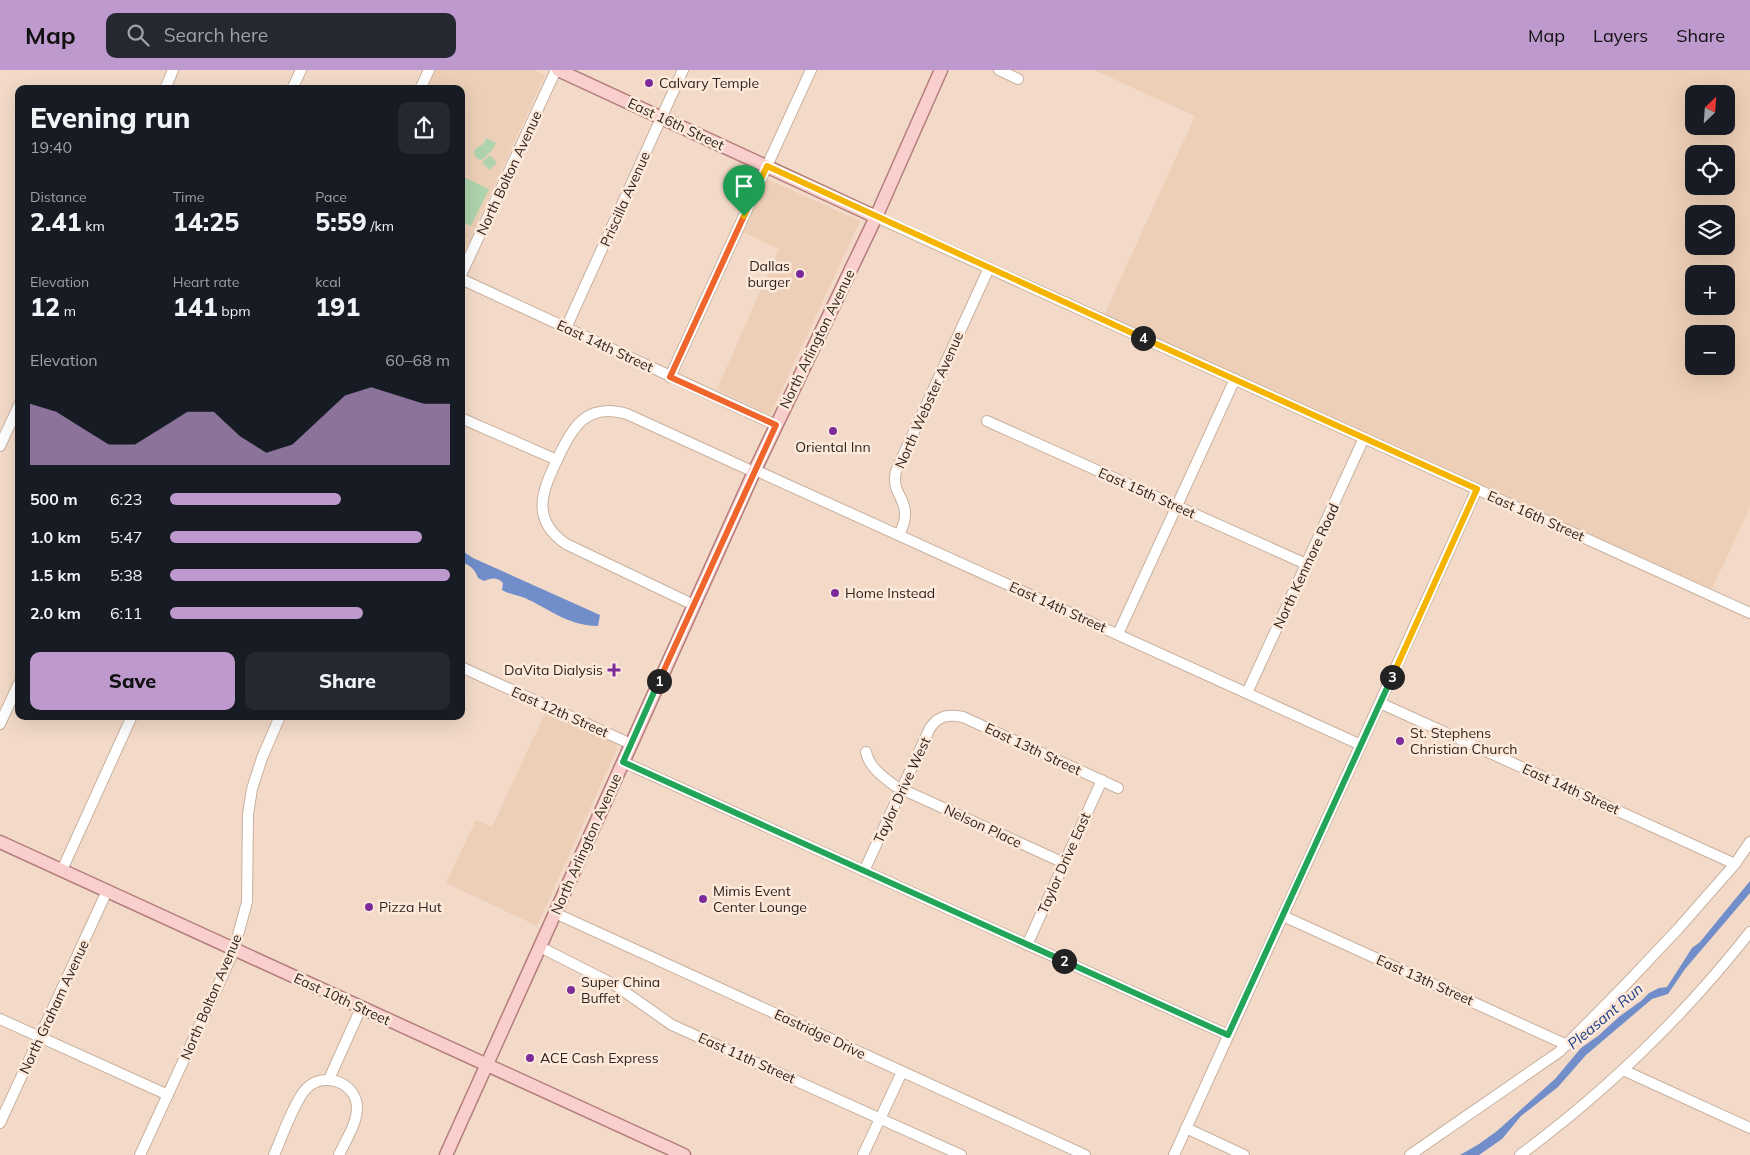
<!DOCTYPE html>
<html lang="en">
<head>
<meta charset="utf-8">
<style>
	:root { --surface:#171b24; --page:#242831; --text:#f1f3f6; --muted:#9ea1a6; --accent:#bd99cd }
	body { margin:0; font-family:Mulish,sans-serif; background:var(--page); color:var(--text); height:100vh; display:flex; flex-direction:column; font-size:19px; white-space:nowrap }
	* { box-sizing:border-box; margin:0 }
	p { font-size:16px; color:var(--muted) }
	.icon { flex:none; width:28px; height:28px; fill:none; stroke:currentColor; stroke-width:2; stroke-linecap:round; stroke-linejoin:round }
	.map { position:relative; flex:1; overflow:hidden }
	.panel { position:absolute; left:15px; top:15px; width:450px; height:635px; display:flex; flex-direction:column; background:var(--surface); border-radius:10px; box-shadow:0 5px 20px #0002 }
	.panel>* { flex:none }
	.needle { width:32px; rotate:25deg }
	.buttons { position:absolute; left:1685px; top:15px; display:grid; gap:10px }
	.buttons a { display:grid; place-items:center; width:50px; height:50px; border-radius:10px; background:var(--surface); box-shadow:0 5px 20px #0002; font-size:25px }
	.pin { position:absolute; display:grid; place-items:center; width:42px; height:42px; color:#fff; margin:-51px -21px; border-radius:50% 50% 50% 0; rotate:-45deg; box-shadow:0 0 5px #0007 }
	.pin .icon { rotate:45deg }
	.km { position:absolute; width:25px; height:25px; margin:-12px; border-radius:50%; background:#222; color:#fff; font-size:14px; line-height:25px; text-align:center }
	.round { display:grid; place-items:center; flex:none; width:52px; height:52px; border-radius:10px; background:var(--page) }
	.summary { display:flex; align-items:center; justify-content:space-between; height:85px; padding:0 15px }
	h1 { font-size:28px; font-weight:800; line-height:38px }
	.metrics { display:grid; grid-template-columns:repeat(3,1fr); gap:8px; height:85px; padding:5px 15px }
	.metrics div { display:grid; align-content:center }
	.metrics b { font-size:25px; font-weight:800 }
	.metrics small { font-size:14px; font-weight:400 }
	.metrics p { font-size:14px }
	.chart { height:140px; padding:10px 15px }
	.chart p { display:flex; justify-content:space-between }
	.chart svg { width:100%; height:90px; margin-top:5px; fill:var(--accent); opacity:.7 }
	.cta { display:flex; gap:10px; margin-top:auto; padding:10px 15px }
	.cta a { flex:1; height:58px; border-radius:10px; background:var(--accent); color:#111; font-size:20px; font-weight:800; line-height:58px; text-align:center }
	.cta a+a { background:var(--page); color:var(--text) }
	ul { padding:0 15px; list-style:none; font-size:16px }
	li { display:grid; grid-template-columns:80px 60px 1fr; align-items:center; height:38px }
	li i { height:12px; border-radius:6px; background:var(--accent) }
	header { display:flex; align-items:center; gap:30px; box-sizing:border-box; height:70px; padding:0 25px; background:var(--accent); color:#111 }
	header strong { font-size:24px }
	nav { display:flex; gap:28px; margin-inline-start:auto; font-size:18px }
	.search { width:350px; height:45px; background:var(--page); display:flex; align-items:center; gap:12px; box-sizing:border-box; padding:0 18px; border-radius:10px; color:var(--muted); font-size:19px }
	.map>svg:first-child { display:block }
</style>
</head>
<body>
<header>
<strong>Map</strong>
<div class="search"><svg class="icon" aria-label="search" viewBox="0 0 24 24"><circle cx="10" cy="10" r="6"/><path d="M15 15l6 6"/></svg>Search here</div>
<nav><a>Map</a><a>Layers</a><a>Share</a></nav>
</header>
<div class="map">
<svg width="1750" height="1085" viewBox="0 0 1750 1085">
	<rect width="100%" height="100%" fill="#f3dac8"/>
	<!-- built -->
	<g fill="#edcfb7" fill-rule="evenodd">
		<polygon points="435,0 534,0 545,5 461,189 461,19 427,19"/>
		<path d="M1094,0H1750V437L1712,519L1104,245L1195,46ZM1694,24H1726V56H1694ZM1694,84H1726V116H1694ZM1694,144H1726V176H1694ZM1694,204H1726V236H1694ZM1694,264H1726V296H1694Z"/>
		<polygon points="767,109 860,151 770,345 717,319 779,179 742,162"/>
		<polygon points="546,641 616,673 617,679 537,856 446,813 476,750 492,757"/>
	</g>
	<!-- green -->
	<g fill="#afd3ad">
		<polygon points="486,68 496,73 493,79 482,90 478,89 474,84 475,79 483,74"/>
		<polygon points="490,85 497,93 489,100 482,92"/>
		<polygon points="464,107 489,119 471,156 461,152 461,112"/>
	</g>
	<!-- water -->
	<g fill="#718eca">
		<path d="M461,480L473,488L600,545L598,556C569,556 549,539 525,528C517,525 509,524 502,520L503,513C497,507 492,508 484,511L478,508C475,499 470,495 461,492Z"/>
		<polygon points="1750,811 1750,823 1685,899 1668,924 1652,929 1586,985 1558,1017 1521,1046 1502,1069 1479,1085 1460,1085 1479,1074 1497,1061 1555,1009 1581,978 1598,966 1620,946 1641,931 1649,923 1659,918 1667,917 1692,878 1700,872"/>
	</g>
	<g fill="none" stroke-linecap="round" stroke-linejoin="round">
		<defs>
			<g id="minor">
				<polyline points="999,0 1018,9"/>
				<polyline points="165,19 173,0"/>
				<polyline points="292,19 301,0"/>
				<polyline points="420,19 429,0"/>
				<polyline points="876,147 1750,543"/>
				<polyline points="461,205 556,0"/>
				<polyline points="461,209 776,355"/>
				<polyline points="566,258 683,0"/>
				<polyline points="670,307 811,0"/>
				<polyline points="461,348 557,390"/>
				<polyline points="987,351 1306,494"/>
				<polyline points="0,376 19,335"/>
				<polyline points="755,400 1361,675"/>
				<path d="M899,465C902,459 905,452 905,445C906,427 891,423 896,401L989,198"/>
				<path d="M694,535L566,474C530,449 542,421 558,388C572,357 587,332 627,344L754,402"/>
				<polyline points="1118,564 1235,309"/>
				<polyline points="461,597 631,674"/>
				<polyline points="1247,623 1364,368"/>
				<polyline points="1380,633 1735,794"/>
				<polyline points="0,654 19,613"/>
				<path d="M866,682C869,697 883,707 895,716L1064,793"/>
				<polyline points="623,692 1228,965"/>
				<polyline points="62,800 132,646"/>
				<path d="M864,801L930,658C939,645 949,644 963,647L1118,718"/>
				<polyline points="555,843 1085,1085"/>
				<polyline points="1283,846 1567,975"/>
				<polyline points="1027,875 1102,710"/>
				<polyline points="540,877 615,915 672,955 961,1085"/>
				<polyline points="0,949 168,1025"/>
				<polyline points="1623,1000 1750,1058"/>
				<polyline points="329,1009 361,938"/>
				<polyline points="0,1053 107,821"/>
				<polyline points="1186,1058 1244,1085"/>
				<polyline points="140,1085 233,883 247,832 248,744 252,719 262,688 280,646"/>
				<path d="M274,1085C281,1069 295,1030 306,1019C324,1000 357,1013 357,1038C357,1054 345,1071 339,1085"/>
				<polyline points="863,1085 902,1002"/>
				<polyline points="1174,1085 1477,419"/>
				<polyline points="1410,1085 1559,982 1627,913 1678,859 1735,794 1750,772"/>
				<path d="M1520,1085C1605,1022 1684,946 1750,862"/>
			</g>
			<g id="major">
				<polyline points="558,0 876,147"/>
				<polyline points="0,772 684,1085"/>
				<polyline points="446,1085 754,402 876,147 941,0"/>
			</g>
		</defs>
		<!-- minor casing -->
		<use href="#minor" stroke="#c8b19f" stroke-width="12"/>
		<!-- major casing -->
		<use href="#major" stroke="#b27e7b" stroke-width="15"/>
		<!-- minor -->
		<use href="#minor" stroke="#fff" stroke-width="10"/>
		<!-- major -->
		<use href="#major" stroke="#fbcece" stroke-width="12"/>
	</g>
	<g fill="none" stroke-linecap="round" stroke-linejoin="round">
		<defs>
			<polyline id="split-1" points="659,611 776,355 670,307 744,146"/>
			<polyline id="split-2" points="659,611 623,692 1064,891"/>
			<polyline id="split-3" points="1064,891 1228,965 1392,607"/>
			<polyline id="split-4" points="1143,268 1477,419 1392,607"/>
			<polyline id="split-5" points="744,146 767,96 1143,268"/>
		</defs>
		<!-- split-1 casing -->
		<use href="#split-1" stroke="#fff" stroke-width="10"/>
		<!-- split-2 casing -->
		<use href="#split-2" stroke="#fff" stroke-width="10"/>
		<!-- split-3 casing -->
		<use href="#split-3" stroke="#fff" stroke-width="10"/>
		<!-- split-4 casing -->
		<use href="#split-4" stroke="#fff" stroke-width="10"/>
		<!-- split-5 casing -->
		<use href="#split-5" stroke="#fff" stroke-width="10"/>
		<!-- split-1 -->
		<use href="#split-1" stroke="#f0652b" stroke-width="6"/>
		<!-- split-2 -->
		<use href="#split-2" stroke="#22a559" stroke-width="6"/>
		<!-- split-3 -->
		<use href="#split-3" stroke="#22a559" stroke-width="6"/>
		<!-- split-4 -->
		<use href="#split-4" stroke="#f5b400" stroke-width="6"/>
		<!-- split-5 -->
		<use href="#split-5" stroke="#f5b400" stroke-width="6"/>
	</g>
	<!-- markers -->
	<g fill="#7d2b9b" stroke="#fde9da" stroke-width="2">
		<circle cx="649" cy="13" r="5"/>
		<circle cx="800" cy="204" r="5"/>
		<circle cx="833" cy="361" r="5"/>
		<circle cx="835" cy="523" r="5"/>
		<path d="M611.5 592.5h5v5h5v5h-5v5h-5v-5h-5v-5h5z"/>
		<circle cx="1400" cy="671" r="5"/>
		<circle cx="703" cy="829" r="5"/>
		<circle cx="369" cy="837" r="5"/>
		<circle cx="571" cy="920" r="5"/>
		<circle cx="530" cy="988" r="5"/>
	</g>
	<g text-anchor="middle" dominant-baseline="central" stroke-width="5" stroke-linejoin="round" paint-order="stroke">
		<!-- poi labels -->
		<g font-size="14" fill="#2f251e" stroke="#fde9da" text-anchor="start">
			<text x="659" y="13">Calvary Temple</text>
			<text x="790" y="196" text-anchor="end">Dallas<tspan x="790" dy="16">burger</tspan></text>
			<text x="833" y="377" text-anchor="middle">Oriental Inn</text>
			<text x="845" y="523">Home Instead</text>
			<text x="603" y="600" text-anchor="end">DaVita Dialysis</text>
			<text x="1410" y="663">St. Stephens<tspan x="1410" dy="16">Christian Church</tspan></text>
			<text x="713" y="821">Mimis Event<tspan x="713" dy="16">Center Lounge</tspan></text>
			<text x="379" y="837">Pizza Hut</text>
			<text x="581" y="912">Super China<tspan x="581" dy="16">Buffet</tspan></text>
			<text x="540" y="988">ACE Cash Express</text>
		</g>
		<!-- street labels -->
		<g font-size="14" fill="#2f251e" stroke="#fde9da">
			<text transform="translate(676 54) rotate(25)">East 16th Street</text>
			<text transform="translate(509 103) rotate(-65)">North Bolton Avenue</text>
			<text transform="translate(625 129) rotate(-66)">Priscilla Avenue</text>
			<text transform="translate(817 269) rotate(-64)">North Arlington Avenue</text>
			<text transform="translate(605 276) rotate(25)">East 14th Street</text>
			<text transform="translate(929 330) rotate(-66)">North Webster Avenue</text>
			<text transform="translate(1147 423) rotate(24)">East 15th Street</text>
			<text transform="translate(1536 446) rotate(24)">East 16th Street</text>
			<text transform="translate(1306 496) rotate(-65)">North Kenmore Road</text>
			<text transform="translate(1058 537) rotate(24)">East 14th Street</text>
			<text transform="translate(560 642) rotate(24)">East 12th Street</text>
			<text transform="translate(1033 679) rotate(25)">East 13th Street</text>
			<text transform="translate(1571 719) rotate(24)">East 14th Street</text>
			<text transform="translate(902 720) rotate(-65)">Taylor Drive West</text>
			<text transform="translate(983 756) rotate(25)">Nelson Place</text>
			<text transform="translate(586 774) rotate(-66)">North Arlington Avenue</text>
			<text transform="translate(1064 793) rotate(-66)">Taylor Drive East</text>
			<text transform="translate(1425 910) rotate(24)">East 13th Street</text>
			<text transform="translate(211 927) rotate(-67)">North Bolton Avenue</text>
			<text transform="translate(342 929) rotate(25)">East 10th Street</text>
			<text transform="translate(54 937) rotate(-65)">North Graham Avenue</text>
			<text transform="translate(820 964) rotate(25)">Eastridge Drive</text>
			<text transform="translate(747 988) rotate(24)">East 11th Street</text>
		</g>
		<!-- water labels -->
		<g font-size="15" font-style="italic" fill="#224189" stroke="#fde9da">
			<text transform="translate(1605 946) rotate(-40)">Pleasant Run</text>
		</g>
	</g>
</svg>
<div class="buttons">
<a><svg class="needle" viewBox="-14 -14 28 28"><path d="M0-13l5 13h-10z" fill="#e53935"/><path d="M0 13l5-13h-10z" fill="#9ea1a6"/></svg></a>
<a><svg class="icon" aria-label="locate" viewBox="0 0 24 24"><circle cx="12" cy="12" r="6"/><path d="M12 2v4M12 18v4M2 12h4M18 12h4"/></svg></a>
<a><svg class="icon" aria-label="layers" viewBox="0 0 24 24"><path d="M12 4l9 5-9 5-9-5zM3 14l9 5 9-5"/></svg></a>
<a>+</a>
<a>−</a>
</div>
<div class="pin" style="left:744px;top:146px;background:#1e9e55"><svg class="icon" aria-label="arrive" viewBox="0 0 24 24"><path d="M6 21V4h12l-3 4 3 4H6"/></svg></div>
<b class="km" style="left:659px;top:611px">1</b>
<b class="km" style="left:1064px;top:891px">2</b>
<b class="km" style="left:1392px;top:607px">3</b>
<b class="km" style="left:1143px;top:268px">4</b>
<section class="panel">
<div class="summary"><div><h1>Evening run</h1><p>19:40</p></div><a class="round"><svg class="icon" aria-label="share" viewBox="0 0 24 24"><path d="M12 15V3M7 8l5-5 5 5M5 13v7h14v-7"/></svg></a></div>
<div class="metrics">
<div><p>Distance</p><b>2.41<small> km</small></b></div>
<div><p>Time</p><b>14:25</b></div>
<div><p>Pace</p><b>5:59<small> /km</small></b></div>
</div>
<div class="metrics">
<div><p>Elevation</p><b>12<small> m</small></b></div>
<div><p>Heart rate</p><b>141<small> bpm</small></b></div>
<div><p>kcal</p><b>191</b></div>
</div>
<div class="chart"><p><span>Elevation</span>60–68 m</p>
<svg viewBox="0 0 160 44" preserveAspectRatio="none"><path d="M0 44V14L10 18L20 26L30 34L40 34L50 26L60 18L70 18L80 30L90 38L100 34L110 22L120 10L130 6L140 10L150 14L160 14V44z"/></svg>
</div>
<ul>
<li><b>500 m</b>6:23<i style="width:61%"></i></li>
<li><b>1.0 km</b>5:47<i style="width:90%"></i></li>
<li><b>1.5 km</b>5:38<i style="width:100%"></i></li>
<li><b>2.0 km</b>6:11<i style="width:69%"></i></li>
</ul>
<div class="cta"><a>Save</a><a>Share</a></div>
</section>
</div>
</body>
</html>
